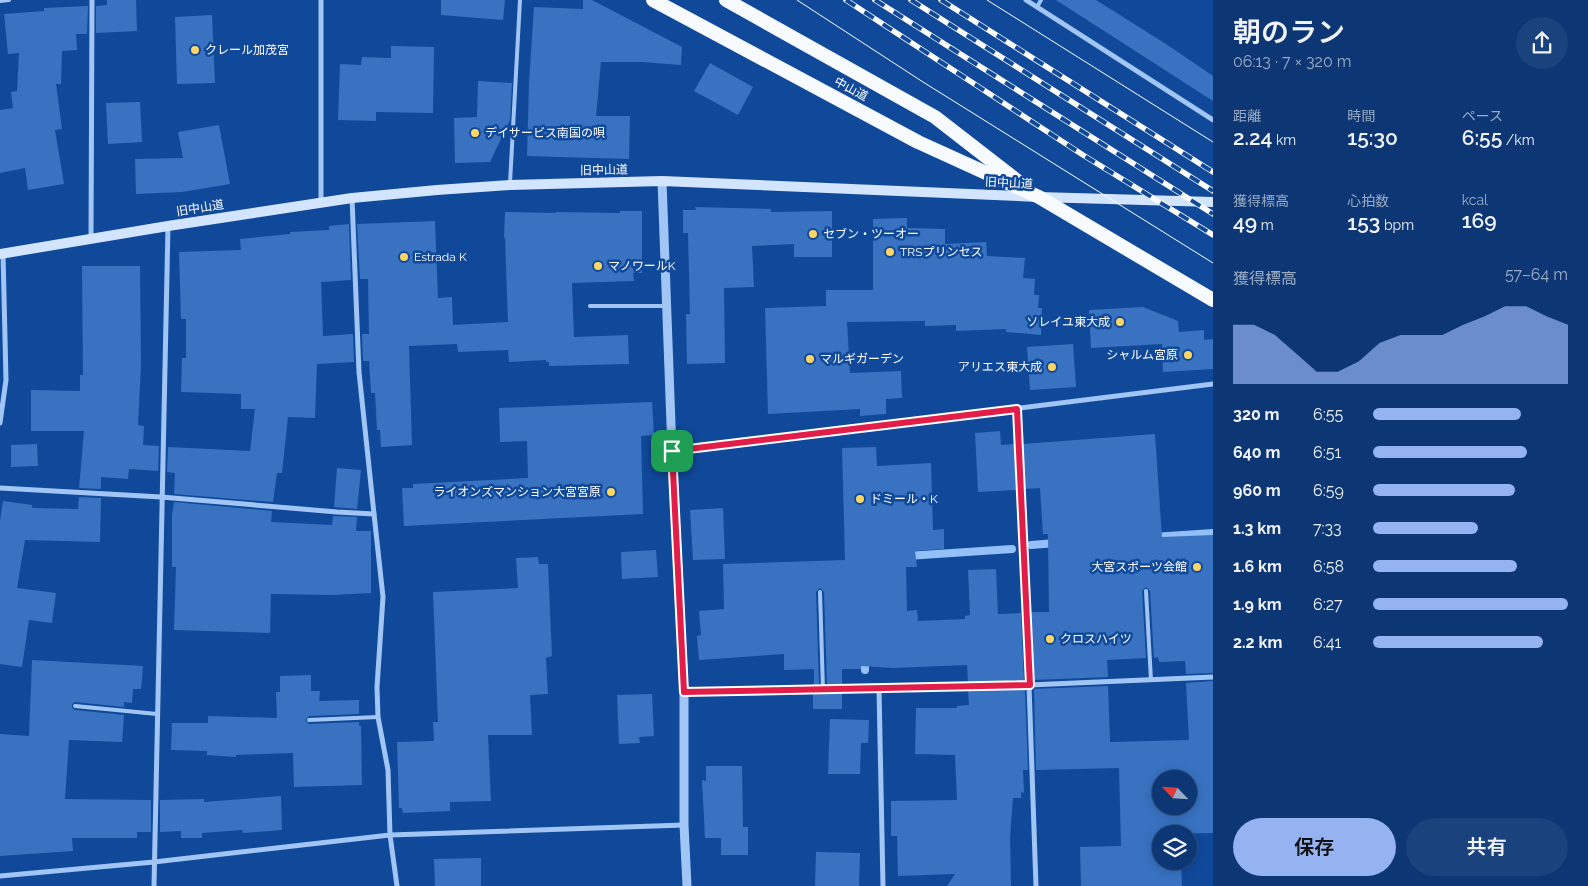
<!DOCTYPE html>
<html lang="ja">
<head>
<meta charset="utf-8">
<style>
	:root { --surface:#0c3774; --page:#1a427c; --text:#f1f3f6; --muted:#9aacc5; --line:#2c5186; --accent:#95b2f1 }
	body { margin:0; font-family:Raleway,"Noto Sans JP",sans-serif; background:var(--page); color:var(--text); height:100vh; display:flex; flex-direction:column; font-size:19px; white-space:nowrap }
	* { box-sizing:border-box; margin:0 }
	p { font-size:16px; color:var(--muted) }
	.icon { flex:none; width:28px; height:28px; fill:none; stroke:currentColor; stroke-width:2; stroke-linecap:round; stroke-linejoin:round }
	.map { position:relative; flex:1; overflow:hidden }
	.panel { display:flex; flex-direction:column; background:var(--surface); width:375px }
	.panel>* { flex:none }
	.needle { width:32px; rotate:295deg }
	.fabs { position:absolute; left:1152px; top:770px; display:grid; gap:10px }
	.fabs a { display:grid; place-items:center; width:45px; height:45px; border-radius:50%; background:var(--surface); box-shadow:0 2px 12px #0003,0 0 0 1px var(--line); font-size:25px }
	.pin { position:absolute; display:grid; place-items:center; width:42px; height:42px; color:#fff; margin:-21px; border-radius:10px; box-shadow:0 2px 8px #0006 }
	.round { display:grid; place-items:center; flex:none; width:52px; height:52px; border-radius:26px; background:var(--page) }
	.overview { display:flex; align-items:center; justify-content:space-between; height:85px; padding:0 20px }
	h1 { font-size:28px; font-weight:600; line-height:38px }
	.stats { display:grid; grid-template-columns:repeat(3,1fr); gap:8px; height:85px; padding:5px 20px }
	.stats div { display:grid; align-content:center }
	.stats b { font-size:21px; font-weight:600 }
	.stats small { font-size:14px; font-weight:400 }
	.stats p { font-size:14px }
	.chart { height:140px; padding:10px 20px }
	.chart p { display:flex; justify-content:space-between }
	.chart svg { width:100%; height:90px; margin-top:5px; fill:var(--accent); opacity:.7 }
	.primary-button { display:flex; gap:10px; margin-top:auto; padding:10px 20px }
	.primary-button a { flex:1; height:58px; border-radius:30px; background:var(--accent); color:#111; font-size:20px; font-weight:600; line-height:58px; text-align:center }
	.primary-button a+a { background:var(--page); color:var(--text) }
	ul { padding:0 20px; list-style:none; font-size:16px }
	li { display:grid; grid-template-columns:80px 60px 1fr; align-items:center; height:38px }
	li i { height:12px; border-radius:6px; background:var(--accent) }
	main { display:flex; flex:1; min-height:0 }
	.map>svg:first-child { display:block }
</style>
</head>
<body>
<main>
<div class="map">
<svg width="1213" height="886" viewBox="0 0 1213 886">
	<rect width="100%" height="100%" fill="#10499a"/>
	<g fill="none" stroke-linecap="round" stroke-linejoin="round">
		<!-- stream -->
		<g stroke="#93c0f8" stroke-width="8">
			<polyline points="1153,537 1213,533"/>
			<polyline points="1031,545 1056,543"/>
			<polyline points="907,556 1012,549"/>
			<polyline points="865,670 865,657"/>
		</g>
	</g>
	<!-- building -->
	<g fill="#3872c1" fill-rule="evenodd">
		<polygon points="107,0 136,0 137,31 96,33 96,6 107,5"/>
		<polygon points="441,0 505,0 503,20 441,15"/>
		<polygon points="583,0 592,0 682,47 681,65 641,62 601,62 596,116 630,116 629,159 527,156 529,83 534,7 583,9"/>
		<polygon points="1056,0 1096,0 1166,44 1213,76 1213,101"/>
		<polygon points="88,6 87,34 76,34 77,50 62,51 61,84 56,84 62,129 55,130 64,184 28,190 25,168 0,173 0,110 13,108 11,92 17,91 19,53 8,54 4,14 44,11 44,8"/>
		<polygon points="212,15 215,83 177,84 175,17"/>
		<polygon points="391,46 434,47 433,113 376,112 376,121 338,120 340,64 361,65 362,57 391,58"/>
		<polygon points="710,63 753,87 738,115 694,91"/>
		<polygon points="478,81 512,83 510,120 490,162 455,163 454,118 477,117"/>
		<polygon points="140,102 142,142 108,144 106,103"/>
		<polygon points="219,125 230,184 182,192 136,194 135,159 183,158 178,132"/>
		<polygon points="695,207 771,209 771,212 832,211 832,257 794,257 794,244 752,246 754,287 724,288 725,363 687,364 686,314 690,314 688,233 683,233 683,210 696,210"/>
		<polygon points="620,211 642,211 642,273 633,273 634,281 572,283 574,337 628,335 629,364 549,366 549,362 546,362 546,360 509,362 508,350 458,352 457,344 409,346 412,445 381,447 380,430 377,430 375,393 371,393 369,361 363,361 362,334 369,334 368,279 360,279 357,224 435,221 438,298 452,297 453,325 508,322 505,238 504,237 505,212 556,213 556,212 620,213"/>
		<polygon points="907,218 907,228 945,229 945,244 986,242 987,256 1025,258 1023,278 1035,279 1034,295 1039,295 1038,308 1042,308 1041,335 1006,332 1006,329 956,331 956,325 925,326 925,321 847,322 850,373 901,371 902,398 886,399 886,414 860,416 860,409 768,414 765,308 826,306 826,290 873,290 873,219"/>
		<polygon points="349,224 351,280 321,282 323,336 353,334 354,362 317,364 315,418 288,417 282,473 277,473 273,502 174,494 175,473 167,472 168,447 250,451 255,409 241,409 241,394 181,392 182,358 186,358 186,319 181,319 179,252 241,250 240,239 290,234 290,232 329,230 329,226"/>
		<polygon points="82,266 140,266 141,365 138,425 144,426 143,445 159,446 158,471 129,469 128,479 101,477 101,489 79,488 84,431 31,431 31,390 80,391 80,375 83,375"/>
		<polygon points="1143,307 1178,321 1179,332 1204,330 1204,340 1213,339 1213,369 1163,372 1162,344 1091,348 1089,310"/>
		<polygon points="1073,344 1076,387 1030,390 1027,347"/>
		<polygon points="652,402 654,435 641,436 643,514 404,526 402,488 413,488 413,484 528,478 527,441 500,442 499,408"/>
		<polygon points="1000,431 1001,445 1014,444 1016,490 978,492 975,433"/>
		<polygon points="1155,434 1162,537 1213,535 1213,673 1186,674 1185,661 1159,662 1158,657 1154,658 1150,591 1146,587 1142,591 1146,658 1107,660 1108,677 1033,680 1030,612 1049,612 1048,534 1043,534 1040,488 1025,489 1023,444"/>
		<polygon points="37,444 38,466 11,467 11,445"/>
		<polygon points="876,447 877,466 931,463 933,530 944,529 944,549 915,551 917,567 906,567 907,611 917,610 918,621 965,619 965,616 970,615 968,570 996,569 998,614 1021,613 1024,681 968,682 967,665 893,668 861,666 861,669 842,669 842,684 827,685 824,592 820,588 816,592 819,685 814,685 814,669 784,670 784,654 699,660 697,636 701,635 699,611 724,609 723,564 845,560 842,448"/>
		<polygon points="337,468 361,470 357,509 334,507"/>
		<polygon points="79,497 101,498 100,542 25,540 17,588 56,593 52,623 29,620 22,667 0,664 0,521 3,501 32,505 32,508 78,509"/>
		<polygon points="174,502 272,511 271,522 332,525 333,516 357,517 356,531 371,531 371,593 333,595 271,594 270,633 174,630 176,567 172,567 172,515"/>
		<polygon points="723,508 725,559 693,560 690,510"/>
		<polygon points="656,550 658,577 622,579 621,552"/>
		<polygon points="538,557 539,564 548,564 552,656 546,658 548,694 530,695 532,735 488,735 491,801 450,802 450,811 403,813 402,808 399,808 397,742 434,741 433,722 438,722 433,592 518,588 516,558"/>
		<polygon points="32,660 143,666 141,689 133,689 132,703 124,702 124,707 75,702 72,704 72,708 75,710 124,715 122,742 69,740 65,799 151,800 151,832 137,832 137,838 72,838 73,851 0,856 0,734 29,736"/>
		<polygon points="311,675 311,691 320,691 319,701 359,700 359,714 309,716 305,720 309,724 359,722 359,726 361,726 362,785 294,787 293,753 236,755 236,757 207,755 207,751 171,750 172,723 208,723 208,716 277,718 276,692 280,692 280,676"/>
		<path d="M1213,681V833L1161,834V861H1181L1182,886H1081L1080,847L1121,846L1119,768L1036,770L1034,689L1108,686L1110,742L1189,740L1186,683ZM1161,779H1189V806H1161Z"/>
		<polygon points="1025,689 1028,770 1023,770 1024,793 1021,792 1021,798 1013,798 1010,837 1011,886 947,886 955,874 898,876 897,836 891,836 891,801 957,800 955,755 915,754 916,708 957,708 957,706 969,705 968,691"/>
		<polygon points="842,693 842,709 813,709 813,694"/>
		<polygon points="652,694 654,736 639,737 640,743 619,744 617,695"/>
		<polygon points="830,719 869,720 868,743 861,743 860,774 828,774"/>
		<polygon points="706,766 742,766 743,827 748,827 748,855 721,855 721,838 705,838 702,780 706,781"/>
		<polygon points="281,796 282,830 243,833 242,830 202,833 202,838 181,838 181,831 160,832 160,800 204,799 204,802"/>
		<polygon points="816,852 860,853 859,886 815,886"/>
		<polygon points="481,858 481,886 435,886 434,859"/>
	</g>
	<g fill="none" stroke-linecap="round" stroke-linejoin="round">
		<!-- service -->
		<g stroke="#a1c5f5" stroke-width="4">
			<polyline points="0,1 9,0"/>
			<polyline points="1037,7 1041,0"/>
			<polyline points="510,183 520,0"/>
			<polyline points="590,306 667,306"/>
			<polyline points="1146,591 1151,680"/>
			<polyline points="820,592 823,690"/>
			<polyline points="75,706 157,714"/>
			<polyline points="309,720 378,717"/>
		</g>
		<!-- minor -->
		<g stroke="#a1c5f5" stroke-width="5">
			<polyline points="1026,0 1213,120"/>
			<polyline points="352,198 359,372 374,514"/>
			<polyline points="321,203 321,0"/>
			<polyline points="91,238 92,0"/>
			<polyline points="1017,409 1029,685 1036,886"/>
			<polyline points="0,423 6,380 3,253"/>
			<polyline points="672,451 1213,384"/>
			<polyline points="0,488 161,497 337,512 374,514 383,597 377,687 378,717 388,770 390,835 397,886"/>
			<polyline points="879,689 883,886"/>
			<polyline points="684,692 1029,685 1213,677"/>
			<polyline points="0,876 154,862 390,835 684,825"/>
			<polyline points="154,886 168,226"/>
		</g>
		<!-- tertiary -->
		<polyline stroke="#a1c5f5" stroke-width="9" points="662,181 672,451 684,692 684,825 687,886"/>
		<!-- secondary -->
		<polyline stroke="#d2e4fe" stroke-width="10" points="0,254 168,226 352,198 437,190 510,185 662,181 1039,197 1213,202"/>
		<!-- trunk -->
		<g stroke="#f7faff" stroke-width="14">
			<polyline points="653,0 918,142 1039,197 1213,300"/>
			<polyline points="726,0 935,117 1020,183"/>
		</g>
		<!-- tram -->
		<g stroke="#fff" stroke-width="1">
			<polyline points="797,0 923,82 1213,263"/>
			<polyline points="987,0 1213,142"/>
		</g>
		<defs>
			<g id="rail">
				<polyline points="846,0 1083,155 1213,235"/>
				<polyline points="875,0 1213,214"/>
				<polyline points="911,0 1213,191"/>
				<polyline points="941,0 1213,172"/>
			</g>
		</defs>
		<!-- rail casing -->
		<use href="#rail" stroke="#fff" stroke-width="5.5"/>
		<!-- rail -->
		<use href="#rail" stroke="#10499a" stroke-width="4" stroke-dasharray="11" stroke-linecap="butt"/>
	</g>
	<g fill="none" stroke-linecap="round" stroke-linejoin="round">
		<defs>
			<polygon id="route" points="1017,409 1030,685 684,692 672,451"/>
		</defs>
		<!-- route casing -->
		<use href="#route" stroke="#fff" stroke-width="10"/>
		<!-- route -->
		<use href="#route" stroke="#e11d48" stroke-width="6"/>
	</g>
	<!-- markers -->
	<g fill="#ffd665" stroke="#10499a" stroke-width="2">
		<circle cx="195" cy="50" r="5"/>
		<circle cx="475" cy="133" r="5"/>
		<circle cx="813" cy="234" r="5"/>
		<circle cx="890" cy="252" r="5"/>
		<circle cx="404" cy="257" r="5"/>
		<circle cx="598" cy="266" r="5"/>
		<circle cx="1120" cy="322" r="5"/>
		<circle cx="1188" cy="355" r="5"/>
		<circle cx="810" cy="359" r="5"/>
		<circle cx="1052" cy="367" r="5"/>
		<circle cx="611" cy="492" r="5"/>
		<circle cx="860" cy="499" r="5"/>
		<circle cx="1197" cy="567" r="5"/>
		<circle cx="1050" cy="639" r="5"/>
	</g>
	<g text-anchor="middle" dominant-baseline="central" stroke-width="5" stroke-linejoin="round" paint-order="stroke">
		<!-- poi labels -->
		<g font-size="12" fill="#fff" stroke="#10499a" text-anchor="start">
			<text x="205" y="50">クレール加茂宮</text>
			<text x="485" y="133">デイサービス南国の唄</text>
			<text x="823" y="234">セブン・ツーオー</text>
			<text x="900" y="252">TRSプリンセス</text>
			<text x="414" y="257">Estrada K</text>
			<text x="608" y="266">マノワールK</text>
			<text x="1110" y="322" text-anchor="end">ソレイユ東大成</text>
			<text x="1178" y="355" text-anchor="end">シャルム宮原</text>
			<text x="820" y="359">マルギガーデン</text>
			<text x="1042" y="367" text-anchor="end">アリエス東大成</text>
			<text x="601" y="492" text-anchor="end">ライオンズマンション大宮宮原</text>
			<text x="870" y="499">ドミール・K</text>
			<text x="1187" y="567" text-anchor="end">大宮スポーツ会館</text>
			<text x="1060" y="639">クロスハイツ</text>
		</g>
		<!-- street labels -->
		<g font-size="12" fill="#fff" stroke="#10499a">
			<text transform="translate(851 89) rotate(28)">中山道</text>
			<text transform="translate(604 170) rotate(-1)">旧中山道</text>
			<text transform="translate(1009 183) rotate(3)">旧中山道</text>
			<text transform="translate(200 208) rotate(-9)">旧中山道</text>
		</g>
	</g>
</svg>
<div class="fabs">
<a><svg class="needle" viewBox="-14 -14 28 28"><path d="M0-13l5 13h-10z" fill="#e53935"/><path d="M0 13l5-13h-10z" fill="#9aacc5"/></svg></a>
<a><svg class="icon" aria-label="layers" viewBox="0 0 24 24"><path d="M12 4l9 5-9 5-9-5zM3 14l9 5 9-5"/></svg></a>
</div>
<div class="pin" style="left:672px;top:451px;background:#1e9e55"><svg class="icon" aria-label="arrive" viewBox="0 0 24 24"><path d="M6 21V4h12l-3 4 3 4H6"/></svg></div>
</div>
<section class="panel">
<div class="overview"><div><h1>朝のラン</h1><p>06:13 · 7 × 320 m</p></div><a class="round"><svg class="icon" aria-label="share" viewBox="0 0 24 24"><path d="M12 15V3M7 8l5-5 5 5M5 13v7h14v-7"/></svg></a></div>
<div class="stats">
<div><p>距離</p><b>2.24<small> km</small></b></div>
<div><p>時間</p><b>15:30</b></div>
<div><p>ペース</p><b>6:55<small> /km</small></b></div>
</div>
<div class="stats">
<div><p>獲得標高</p><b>49<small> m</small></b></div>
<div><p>心拍数</p><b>153<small> bpm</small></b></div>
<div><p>kcal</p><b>169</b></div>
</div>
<div class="chart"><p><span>獲得標高</span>57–64 m</p>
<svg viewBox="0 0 160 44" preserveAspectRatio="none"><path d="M0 44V15L10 15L20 20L30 29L40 38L50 38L60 33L70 24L80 20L90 20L100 20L110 15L120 11L130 6L140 6L150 11L160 15V44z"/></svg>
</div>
<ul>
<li><b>320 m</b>6:55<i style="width:76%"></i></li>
<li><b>640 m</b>6:51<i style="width:79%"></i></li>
<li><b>960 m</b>6:59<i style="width:73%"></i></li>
<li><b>1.3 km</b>7:33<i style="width:54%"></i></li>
<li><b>1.6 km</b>6:58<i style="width:74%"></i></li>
<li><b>1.9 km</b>6:27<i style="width:100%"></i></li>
<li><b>2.2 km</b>6:41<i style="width:87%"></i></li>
</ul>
<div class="primary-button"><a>保存</a><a>共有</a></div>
</section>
</main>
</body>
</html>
